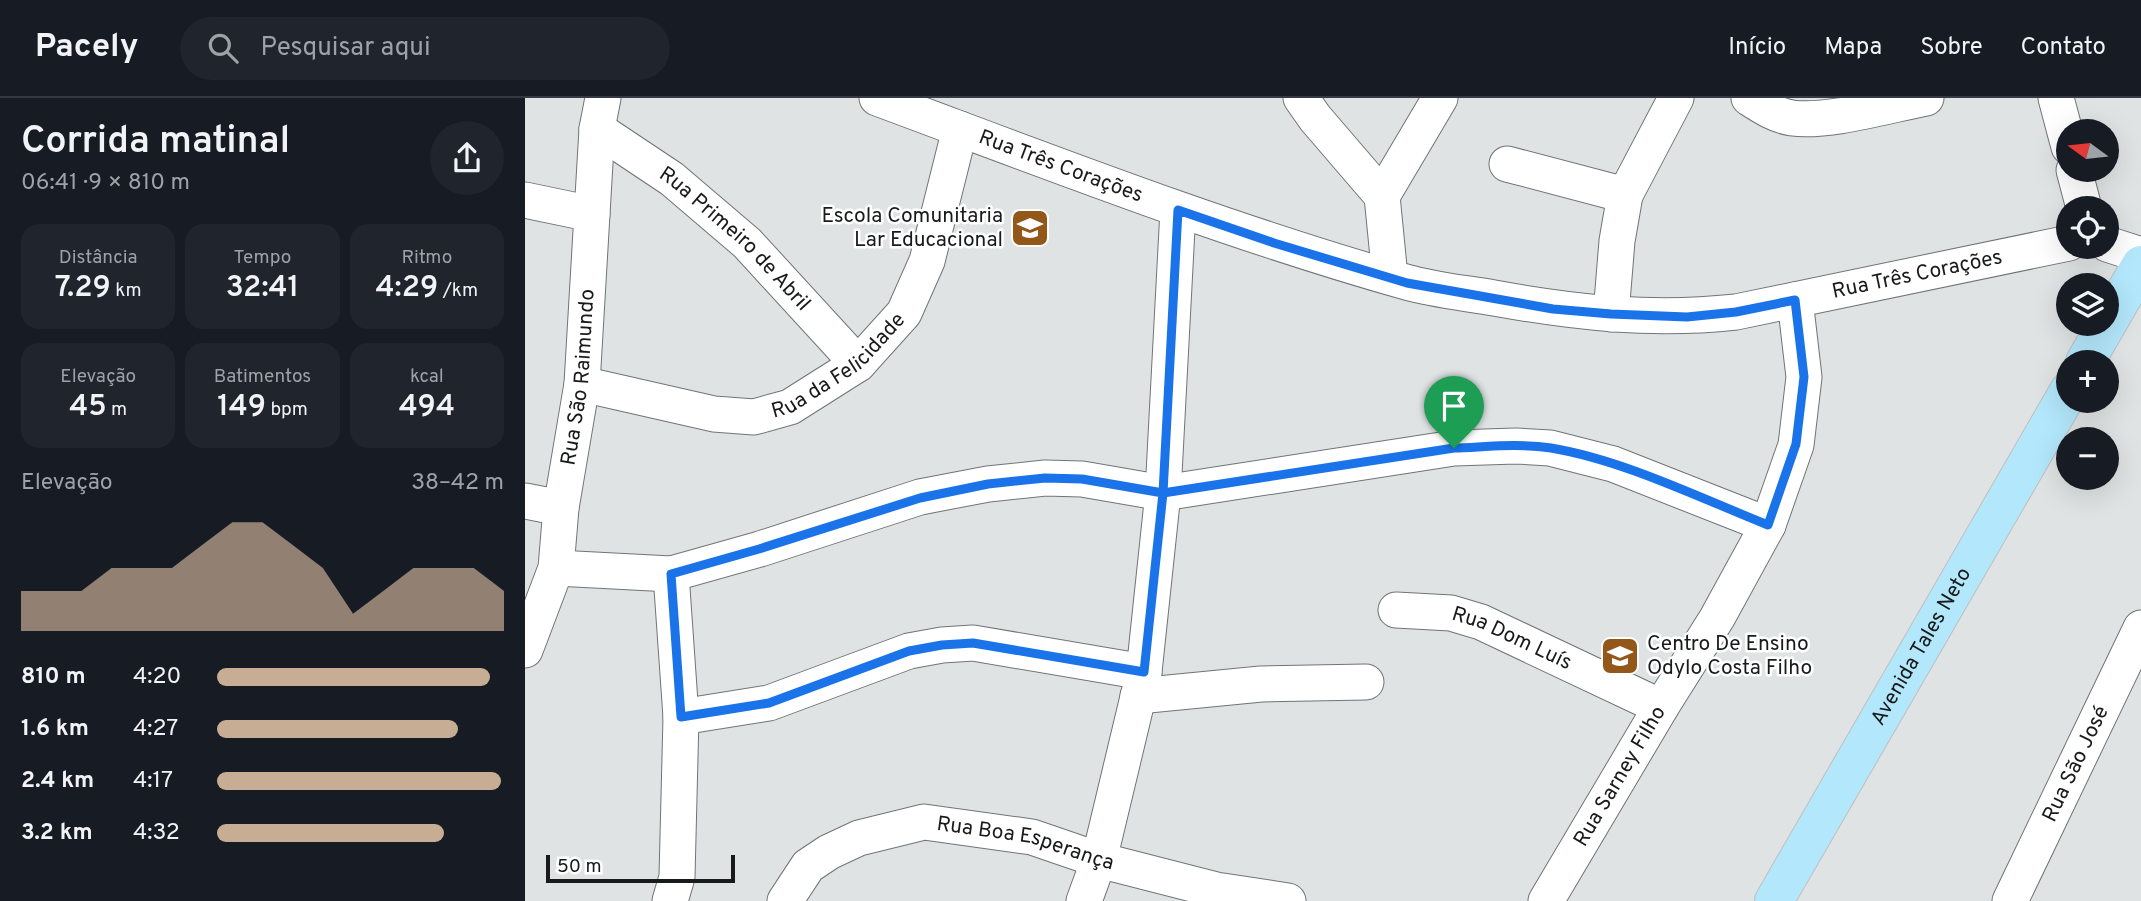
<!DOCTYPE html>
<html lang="pt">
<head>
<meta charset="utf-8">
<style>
	:root { --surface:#171b24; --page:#20242c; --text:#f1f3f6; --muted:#9ea1a6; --line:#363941; --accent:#c7ad93 }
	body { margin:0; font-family:Overpass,sans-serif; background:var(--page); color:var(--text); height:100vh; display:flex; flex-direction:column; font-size:26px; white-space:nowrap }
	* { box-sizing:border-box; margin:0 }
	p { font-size:23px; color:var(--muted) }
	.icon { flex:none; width:38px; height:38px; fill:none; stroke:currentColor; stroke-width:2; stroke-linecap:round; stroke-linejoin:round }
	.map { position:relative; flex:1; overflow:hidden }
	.sheet { display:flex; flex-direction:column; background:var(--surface); width:525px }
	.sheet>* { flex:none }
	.needle { width:46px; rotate:285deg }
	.tools { position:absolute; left:1531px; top:21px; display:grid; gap:14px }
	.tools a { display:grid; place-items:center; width:63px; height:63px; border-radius:50%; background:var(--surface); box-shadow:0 7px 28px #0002; font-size:35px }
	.scale { position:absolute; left:21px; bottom:18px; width:189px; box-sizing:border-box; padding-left:7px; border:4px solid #191a1b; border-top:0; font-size:19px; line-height:24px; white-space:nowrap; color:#191a1b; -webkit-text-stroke:5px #fff; paint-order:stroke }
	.pin { position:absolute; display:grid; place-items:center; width:60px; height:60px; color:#fff; margin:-72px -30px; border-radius:50% 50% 50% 0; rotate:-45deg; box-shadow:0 0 7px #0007 }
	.pin .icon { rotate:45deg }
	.round { display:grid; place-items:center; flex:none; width:74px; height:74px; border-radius:37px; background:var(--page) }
	.headline { display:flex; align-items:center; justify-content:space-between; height:119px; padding:0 21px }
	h1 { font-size:38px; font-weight:600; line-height:52px }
	.metrics { display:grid; grid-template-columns:repeat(3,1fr); gap:10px; height:119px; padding:7px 21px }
	.metrics div { display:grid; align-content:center; border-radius:18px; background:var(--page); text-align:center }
	.metrics b { font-size:30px; font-weight:600 }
	.metrics small { font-size:19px; font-weight:400 }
	.metrics p { font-size:19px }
	.chart { height:196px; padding:14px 21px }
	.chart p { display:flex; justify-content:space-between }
	.chart svg { width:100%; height:126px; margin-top:7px; fill:var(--accent); opacity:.7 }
	ul { padding:0 21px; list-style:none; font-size:23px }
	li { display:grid; grid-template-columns:112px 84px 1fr; align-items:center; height:52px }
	li i { height:18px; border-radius:9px; background:var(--accent) }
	header { display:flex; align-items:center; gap:42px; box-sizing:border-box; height:98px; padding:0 35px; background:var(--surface); border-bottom:2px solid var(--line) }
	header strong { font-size:33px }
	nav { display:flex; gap:38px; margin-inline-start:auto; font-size:24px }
	.search { width:490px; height:63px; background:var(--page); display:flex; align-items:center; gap:18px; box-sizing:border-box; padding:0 24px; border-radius:38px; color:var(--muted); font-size:26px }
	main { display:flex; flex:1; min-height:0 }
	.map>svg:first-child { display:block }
</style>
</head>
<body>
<header>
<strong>Pacely</strong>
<div class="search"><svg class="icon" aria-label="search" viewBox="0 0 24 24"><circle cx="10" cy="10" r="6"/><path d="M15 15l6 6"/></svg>Pesquisar aqui</div>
<nav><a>Início</a><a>Mapa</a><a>Sobre</a><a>Contato</a></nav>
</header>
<main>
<section class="sheet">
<div class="headline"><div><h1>Corrida matinal</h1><p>06:41 · 9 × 810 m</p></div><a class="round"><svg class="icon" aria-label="share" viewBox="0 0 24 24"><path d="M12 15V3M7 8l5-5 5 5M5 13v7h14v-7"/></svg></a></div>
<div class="metrics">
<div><p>Distância</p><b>7.29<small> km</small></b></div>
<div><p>Tempo</p><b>32:41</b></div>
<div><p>Ritmo</p><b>4:29<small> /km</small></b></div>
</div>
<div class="metrics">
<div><p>Elevação</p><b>45<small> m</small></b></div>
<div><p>Batimentos</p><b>149<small> bpm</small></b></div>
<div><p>kcal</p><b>494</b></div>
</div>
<div class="chart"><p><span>Elevação</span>38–42 m</p>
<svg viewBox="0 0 160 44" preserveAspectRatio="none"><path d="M0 44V30L10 30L20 30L30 22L40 22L50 22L60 14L70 6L80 6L90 14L100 22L110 38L120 30L130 22L140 22L150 22L160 30V44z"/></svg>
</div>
<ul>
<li><b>810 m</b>4:20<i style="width:95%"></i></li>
<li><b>1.6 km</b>4:27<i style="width:84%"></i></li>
<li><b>2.4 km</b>4:17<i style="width:99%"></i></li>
<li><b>3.2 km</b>4:32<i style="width:79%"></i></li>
</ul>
</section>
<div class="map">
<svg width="1616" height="803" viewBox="0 0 1616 803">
	<rect width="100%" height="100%" fill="#dfe3e4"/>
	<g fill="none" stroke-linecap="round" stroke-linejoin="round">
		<defs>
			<g id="minor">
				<path id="s1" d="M352,0C527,65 701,133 881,184C909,192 940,195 969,200C1052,215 1127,223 1211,214L1544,145"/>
				<polyline points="776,0 790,20 857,98"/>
				<path d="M1224,0C1238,9 1250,17 1267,20C1303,25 1364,7 1401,0"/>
				<polyline points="1531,0 1544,49"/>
				<path id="s2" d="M72,31L147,81L222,145L333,266"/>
				<polyline points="982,66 1100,97"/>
				<polyline points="1549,72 1559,110"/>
				<polyline points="0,102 67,116"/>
				<polyline points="1582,146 1616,157"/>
				<polyline points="865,179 857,98 915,0"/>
				<polyline points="1086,216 1092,143 1100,97 1151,0"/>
				<path id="s3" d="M57,286L189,316L229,319L265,309L333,266L379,215L402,163L435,31"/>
				<polyline points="0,403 36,410"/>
				<polyline points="31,470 146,476 235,451 395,399 463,386 520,380 557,381 638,395 929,350 991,348 1025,350 1088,366 1243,427"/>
				<path id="s4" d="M871,512L926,515L956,524L1136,609"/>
				<path id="s5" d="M0,552L31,470L36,410L57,286L72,31L78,0"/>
				<polyline points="613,598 736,586 841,584"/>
				<polyline points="156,619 244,605 384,553 417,547 448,545 619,574"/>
				<polyline points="145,803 152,779 156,619 146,476"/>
				<path id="s6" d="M260,803L283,768L304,754L334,740L399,724L507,739L574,762L691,792L763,803"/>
				<polyline points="559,803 574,762 619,574 638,395 653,112"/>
				<path id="s7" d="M1021,803L1136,609L1192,520L1243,427L1271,347L1279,279L1270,202"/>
				<path id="s8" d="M1485,803L1616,530"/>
			</g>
			<g id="major">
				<polyline points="1560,264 1616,167"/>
				<path id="s9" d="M1249,803L1544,293"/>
			</g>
		</defs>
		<!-- minor casing -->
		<use href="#minor" stroke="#717476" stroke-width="37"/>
		<!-- major casing -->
		<use href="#major" stroke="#bfbfbf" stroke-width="40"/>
		<!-- minor -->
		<use href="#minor" stroke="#fff" stroke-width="35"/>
		<!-- major -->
		<use href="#major" stroke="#b3e7fb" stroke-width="38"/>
	</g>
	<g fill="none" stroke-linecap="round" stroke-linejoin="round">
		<defs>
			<path id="route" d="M929,350L638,395L557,381L520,380L463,386L395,400L234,451L146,476L156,619L244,605L384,553L417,547L448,545L619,574L638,395L653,112L749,145L882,185L1028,211L1086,216L1162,219L1211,214L1270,202L1279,279L1271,346L1243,427C1175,400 1098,362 1026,350C994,345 961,349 929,350"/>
		</defs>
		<!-- route casing -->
		<use href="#route" stroke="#fff" stroke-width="14"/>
		<!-- route -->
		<use href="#route" stroke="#1a73e8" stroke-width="9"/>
	</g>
	<!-- icons -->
	<defs>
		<symbol id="school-square" viewBox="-11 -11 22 22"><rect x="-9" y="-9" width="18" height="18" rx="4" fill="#94571a" stroke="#fff"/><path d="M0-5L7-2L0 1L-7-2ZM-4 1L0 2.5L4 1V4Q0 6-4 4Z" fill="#fff"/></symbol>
	</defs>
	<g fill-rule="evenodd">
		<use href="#school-square" x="483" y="108" width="44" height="44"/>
		<use href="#school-square" x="1073" y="536" width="44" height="44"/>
	</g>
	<g text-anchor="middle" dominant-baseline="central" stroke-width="5" stroke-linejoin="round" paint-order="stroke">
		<!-- street labels -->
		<g font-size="21" fill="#191a1b" stroke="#fff">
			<text stroke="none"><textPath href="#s1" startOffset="196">Rua Três Corações</textPath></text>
			<text stroke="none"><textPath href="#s2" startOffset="177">Rua Primeiro de Abril</textPath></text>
			<text stroke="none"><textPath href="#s1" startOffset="1078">Rua Três Corações</textPath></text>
			<text stroke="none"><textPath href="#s3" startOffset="276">Rua da Felicidade</textPath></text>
			<text stroke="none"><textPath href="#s5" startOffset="280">Rua São Raimundo</textPath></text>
			<text stroke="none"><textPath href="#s4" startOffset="121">Rua Dom Luís</textPath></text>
			<text stroke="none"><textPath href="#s9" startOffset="294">Avenida Tales Neto</textPath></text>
			<text stroke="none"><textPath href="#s8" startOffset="152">Rua São José</textPath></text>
			<text stroke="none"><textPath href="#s7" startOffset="145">Rua Sarney Filho</textPath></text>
			<text stroke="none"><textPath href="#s6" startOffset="271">Rua Boa Esperança</textPath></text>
		</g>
		<!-- poi labels -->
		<g font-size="21" fill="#191a1b" stroke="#fff" text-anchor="end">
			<text x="478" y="118">Escola Comunitaria<tspan x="478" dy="24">Lar Educacional</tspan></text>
			<text x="1122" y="546" text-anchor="start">Centro De Ensino<tspan x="1122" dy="24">Odylo Costa Filho</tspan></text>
		</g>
	</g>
</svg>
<div class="tools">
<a><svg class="needle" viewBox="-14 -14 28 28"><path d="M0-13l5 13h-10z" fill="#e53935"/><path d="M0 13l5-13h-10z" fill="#9ea1a6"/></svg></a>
<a><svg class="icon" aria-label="locate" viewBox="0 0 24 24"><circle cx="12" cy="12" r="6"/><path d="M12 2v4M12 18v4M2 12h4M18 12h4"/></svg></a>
<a><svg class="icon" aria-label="layers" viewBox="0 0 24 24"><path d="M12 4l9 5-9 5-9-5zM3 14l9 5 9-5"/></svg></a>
<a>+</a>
<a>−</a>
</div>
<div class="scale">50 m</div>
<div class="pin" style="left:929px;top:350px;background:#1e9e55"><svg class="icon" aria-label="arrive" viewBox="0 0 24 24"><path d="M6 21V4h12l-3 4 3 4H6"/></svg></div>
</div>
</main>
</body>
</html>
